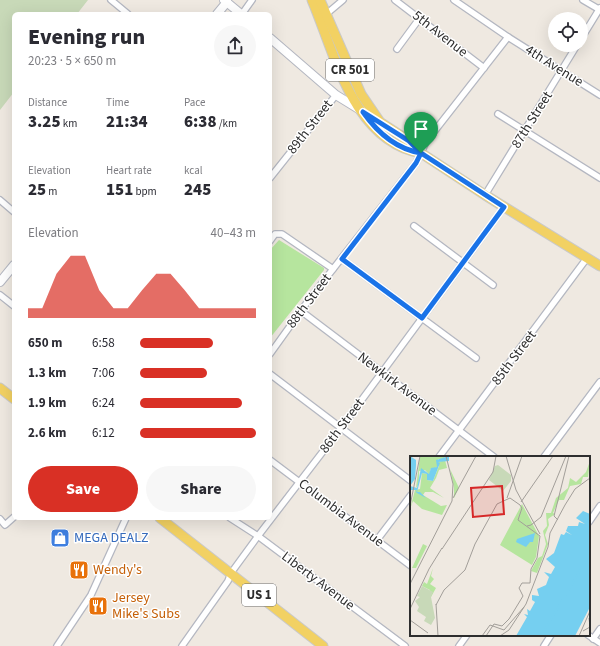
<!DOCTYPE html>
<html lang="en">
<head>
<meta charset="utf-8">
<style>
	:root { --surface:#fff; --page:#f7f7f7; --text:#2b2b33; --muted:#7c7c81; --accent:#d93025 }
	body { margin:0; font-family:"Source Sans 3",sans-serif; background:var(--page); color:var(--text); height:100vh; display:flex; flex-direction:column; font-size:15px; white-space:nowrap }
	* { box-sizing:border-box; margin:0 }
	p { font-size:13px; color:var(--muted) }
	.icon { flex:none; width:22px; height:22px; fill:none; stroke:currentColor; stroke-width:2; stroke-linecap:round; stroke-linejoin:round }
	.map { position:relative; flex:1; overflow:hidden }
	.side { position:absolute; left:12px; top:12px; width:260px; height:508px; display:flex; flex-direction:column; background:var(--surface); border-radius:6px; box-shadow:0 4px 16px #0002 }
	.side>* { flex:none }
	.buttons { position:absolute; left:548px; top:12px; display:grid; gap:8px }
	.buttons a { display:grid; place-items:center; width:40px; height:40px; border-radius:50%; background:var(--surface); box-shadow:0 4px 16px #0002; font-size:20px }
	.pin { position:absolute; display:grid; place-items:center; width:34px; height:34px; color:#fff; margin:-41px -17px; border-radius:50% 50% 50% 0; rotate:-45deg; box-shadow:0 0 4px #0007 }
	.pin .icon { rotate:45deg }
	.round { display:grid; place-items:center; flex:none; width:42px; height:42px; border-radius:21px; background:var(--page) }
	.head { display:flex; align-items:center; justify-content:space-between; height:68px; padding:0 16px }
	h1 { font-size:22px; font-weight:800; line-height:30px }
	.figures { display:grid; grid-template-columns:repeat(3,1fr); gap:6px; height:68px; padding:4px 16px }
	.figures div { display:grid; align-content:center }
	.figures b { font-size:17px; font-weight:800 }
	.figures small { font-size:11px; font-weight:400 }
	.figures p { font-size:11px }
	.chart { height:112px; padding:8px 16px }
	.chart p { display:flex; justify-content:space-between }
	.chart svg { width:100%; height:72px; margin-top:4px; fill:var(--accent); opacity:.7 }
	.button { display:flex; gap:8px; margin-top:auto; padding:8px 16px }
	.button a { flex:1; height:46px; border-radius:24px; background:var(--accent); color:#fff; font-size:16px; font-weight:800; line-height:46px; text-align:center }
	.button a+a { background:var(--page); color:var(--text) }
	ul { padding:0 16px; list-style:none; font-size:13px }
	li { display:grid; grid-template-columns:64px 48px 1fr; align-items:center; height:30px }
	li i { height:10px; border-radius:5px; background:var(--accent) }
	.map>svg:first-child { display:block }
</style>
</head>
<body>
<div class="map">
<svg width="600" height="646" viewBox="0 0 600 646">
	<rect width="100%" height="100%" fill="#efe9e1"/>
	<!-- green -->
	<polygon fill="#b6e59e" points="279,240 324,268 324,270 270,338 270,250"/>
	<!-- cemetery -->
	<polygon fill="#c8d9b8" points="0,0 88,0 77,14 14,14 14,92 0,110"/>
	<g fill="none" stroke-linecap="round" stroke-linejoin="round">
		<defs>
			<g id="street">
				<polyline points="111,0 128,14"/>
				<polyline points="395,0 484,68"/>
				<polyline points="454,0 508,37 600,95"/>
				<polyline points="583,0 600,10"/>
				<polyline points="242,14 252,0"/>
				<polyline points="324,16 343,0"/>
				<polyline points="581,39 600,8"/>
				<polyline points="397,49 419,19"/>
				<polyline points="498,114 600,178"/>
				<polyline points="270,178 336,95"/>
				<polyline points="485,195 577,45"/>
				<polyline points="0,200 14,212"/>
				<polyline points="414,226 493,285"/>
				<polyline points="270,241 275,234 282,234 333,269"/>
				<polyline points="342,259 476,358"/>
				<polyline points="0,295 14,306"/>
				<polyline points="301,311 494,457"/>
				<polyline points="270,354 308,301 416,163 426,142 508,37"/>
				<polyline points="270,374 411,481"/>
				<polyline points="439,457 587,258"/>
				<polyline points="544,457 600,382"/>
				<polyline points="270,460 411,566"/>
				<polyline points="230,518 258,536 405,646"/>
				<polyline points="0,519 5,525 14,517"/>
				<polyline points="589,522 600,506"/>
				<polyline points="377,540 411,495"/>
				<polyline points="588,635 600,643"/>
				<polyline points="593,639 600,629"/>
				<polyline points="57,646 91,595 126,518"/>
				<polyline points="182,646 228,581 231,573 258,536 341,428 504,207"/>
				<polyline points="459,646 467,635"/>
				<polyline points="544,646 551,635"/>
			</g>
			<g id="secondary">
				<polyline points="224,0 241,14"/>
				<polyline points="217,14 227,2"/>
				<polyline points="270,38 336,95 362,111"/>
				<polyline points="0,282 14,265"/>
			</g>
			<g id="primary">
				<path d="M312,0C335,54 353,141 421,153"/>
				<polyline points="320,0 361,94 380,122 409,141 421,153 485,195 600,266"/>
				<polyline points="0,388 14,399"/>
				<polyline points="160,518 323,646"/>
			</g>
		</defs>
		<!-- street casing -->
		<use href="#street" stroke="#b4b7c1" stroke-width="8"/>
		<!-- secondary casing -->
		<use href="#secondary" stroke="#b4b7c1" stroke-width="10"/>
		<!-- primary casing -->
		<use href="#primary" stroke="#c9c9c9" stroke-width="11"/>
		<!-- street -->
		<use href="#street" stroke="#fff" stroke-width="5.5"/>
		<!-- secondary -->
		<use href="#secondary" stroke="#fff" stroke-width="8"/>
		<!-- primary -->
		<use href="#primary" stroke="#f2d163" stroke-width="9"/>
	</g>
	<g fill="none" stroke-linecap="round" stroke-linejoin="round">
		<defs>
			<path id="route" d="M421,153L409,141L363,112C377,132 396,149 421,153L416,163L342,259L422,318L504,207L421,153"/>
		</defs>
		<!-- route casing -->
		<use href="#route" stroke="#fff" stroke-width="8"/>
		<!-- route -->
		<use href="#route" stroke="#1a73e8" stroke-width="5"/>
	</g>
	<!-- icons -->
	<defs>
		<symbol id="shop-square" viewBox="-11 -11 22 22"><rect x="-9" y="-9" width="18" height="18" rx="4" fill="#3f7fe0" stroke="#fff"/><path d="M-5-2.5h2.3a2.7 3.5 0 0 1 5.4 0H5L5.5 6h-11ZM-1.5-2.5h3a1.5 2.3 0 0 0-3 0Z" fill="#fff"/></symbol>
		<symbol id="restaurant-square" viewBox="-11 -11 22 22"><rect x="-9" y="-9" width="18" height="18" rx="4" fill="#e8710a" stroke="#fff"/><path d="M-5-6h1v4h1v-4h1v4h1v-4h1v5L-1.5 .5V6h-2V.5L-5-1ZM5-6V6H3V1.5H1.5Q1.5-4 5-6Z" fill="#fff"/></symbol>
	</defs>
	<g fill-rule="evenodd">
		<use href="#shop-square" x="49" y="527" width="22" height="22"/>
		<use href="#restaurant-square" x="68" y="559" width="22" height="22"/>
		<use href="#restaurant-square" x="87" y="595" width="22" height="22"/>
	</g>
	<g text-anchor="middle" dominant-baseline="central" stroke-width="3" stroke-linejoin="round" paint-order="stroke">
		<!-- shield labels -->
		<g fill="#fff" stroke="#6d6d6d" stroke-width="1">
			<rect x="326" y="59" width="48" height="22" rx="3"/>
			<rect x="242" y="584" width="34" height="22" rx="3"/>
		</g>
		<g font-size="13" font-weight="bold" fill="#2e2e2e">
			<text x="350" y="70">CR 501</text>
			<text x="259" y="595">US 1</text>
		</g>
		<!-- street labels -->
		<g font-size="14" fill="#2e2e2e" stroke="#fff">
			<text transform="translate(440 34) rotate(38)">5th Avenue</text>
			<text transform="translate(554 66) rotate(32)">4th Avenue</text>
			<text transform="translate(532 120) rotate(-58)">87th Street</text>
			<text transform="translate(310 127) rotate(-52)">89th Street</text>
			<text transform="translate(309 301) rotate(-53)">88th Street</text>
			<text transform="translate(514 358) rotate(-53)">85th Street</text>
			<text transform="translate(397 384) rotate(37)">Newkirk Avenue</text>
			<text transform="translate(342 426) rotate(-53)">86th Street</text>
			<text transform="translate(341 513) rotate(37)">Columbia Avenue</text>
			<text transform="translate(318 581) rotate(37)">Liberty Avenue</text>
		</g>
		<!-- shop labels -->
		<g font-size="14" fill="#366cbe" stroke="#fff" text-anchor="start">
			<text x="74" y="538">MEGA DEALZ</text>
		</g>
		<!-- food labels -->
		<g font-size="14" fill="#c56008" stroke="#fff" text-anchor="start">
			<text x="93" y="570">Wendy's</text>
			<text x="112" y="598">Jersey<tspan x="112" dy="16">Mike's Subs</tspan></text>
		</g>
	</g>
	<!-- overview -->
	<g transform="translate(410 456)">
		<rect width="180" height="180" fill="#efe9e1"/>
		<path d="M10,0H34L35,3H28L27,11L20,14L22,22L15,14L9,15V28L6,32ZM35,4L37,12L29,14L26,22L20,32L34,42L23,36H15L13,39L31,50L37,49L32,59L12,53L3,45L0,53L5,34L10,33L12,17L17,18V24L23,25L29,10L28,6ZM180,5L178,21H173L171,28L160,30L154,44H149L143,57L145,58L138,63L139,69L135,79L138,88L127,117L121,115L128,102L132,100L136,88L133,75L137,70L136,57H141L146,42L158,32L160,22L166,26L176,16ZM40,13L49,32L44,42V32ZM112,48L129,80L126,101L122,109L90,89ZM13,88L17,90L6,112H2ZM23,112L21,120L24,123L20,128L26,132L21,141L20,134L12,130L14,126L17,128Z" fill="#b6e59e"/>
		<path d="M88,9L101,19V25L93,35L79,24L85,10ZM12,130L23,136L21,141L25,162L21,169L14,165L16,161L7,155L9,151L5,145L10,141L7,140Z" fill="#c8d9b8"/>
		<path d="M0,0L6,4V9L5,23L0,30L7,32L11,12L19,18L21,12L27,11L26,4L39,0V5L28,6L30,7L23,25L17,24V18L12,17L7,36H10L16,42L7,37L6,36L7,34H0ZM173,55L180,58V151L165,180H106L117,161L114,158L118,159L117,153L120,155L125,146L122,144V139L129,140L127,133L136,129L139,121L134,116L141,118L145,111L136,103L144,97L151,78L154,79L156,76L162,79L156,75L158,70H168L169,66L175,68L166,62ZM125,77L123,86H120L116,91L106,86L107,83Z" fill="#75cff0"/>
		<path fill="none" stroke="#75cff0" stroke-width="2" d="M131,180L180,98"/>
		<path fill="none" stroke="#a29e99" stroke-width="1" d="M96,0L106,34L130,78M43,42L66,0M97,42L112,0M111,46L143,0M0,50L10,0M148,64L144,60L159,0M117,70L121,69L131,61L156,0M32,93L83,16L86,0M0,128L42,45L43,28L36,0M26,148L28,180M26,149L34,134L55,114L65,88L87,48L100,42L110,49M0,153L19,113L32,92M0,164L18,177M173,175L180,171L179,162M72,180L80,169L94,174L114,151M76,180L84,168L92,170L99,163L113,140L109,132L112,127H120L121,113L127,102L130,80L108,64L112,52L110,49M90,180L99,174L116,148L138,91L140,77L155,49L165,33L180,22M169,180L180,155"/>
		<path fill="#d62828" fill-opacity="0.15" stroke="#d62828" stroke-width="2" d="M92,30L94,58L63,61L61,32Z"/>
		<rect width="180" height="180" fill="none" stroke="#2e2e2e" stroke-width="2"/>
	</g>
</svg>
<div class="buttons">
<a><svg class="icon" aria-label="locate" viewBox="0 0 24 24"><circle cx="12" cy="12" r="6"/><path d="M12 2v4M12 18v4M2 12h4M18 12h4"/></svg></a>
</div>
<div class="pin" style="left:421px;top:153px;background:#1e9e55"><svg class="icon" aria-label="arrive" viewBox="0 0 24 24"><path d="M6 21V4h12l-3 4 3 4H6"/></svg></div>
<section class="side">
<div class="head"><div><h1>Evening run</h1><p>20:23 · 5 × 650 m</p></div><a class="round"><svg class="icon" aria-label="share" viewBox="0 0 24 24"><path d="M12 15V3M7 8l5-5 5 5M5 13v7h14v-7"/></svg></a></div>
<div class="figures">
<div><p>Distance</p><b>3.25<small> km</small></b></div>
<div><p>Time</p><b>21:34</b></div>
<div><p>Pace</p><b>6:38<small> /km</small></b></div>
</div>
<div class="figures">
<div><p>Elevation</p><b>25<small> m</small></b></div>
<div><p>Heart rate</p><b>151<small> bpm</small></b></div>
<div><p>kcal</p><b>245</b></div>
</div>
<div class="chart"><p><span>Elevation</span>40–43 m</p>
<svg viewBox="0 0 160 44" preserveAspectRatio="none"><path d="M0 44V38L10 38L20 17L30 6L40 6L50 27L60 38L70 38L80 27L90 17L100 17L110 27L120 38L130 38L140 38L150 38L160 38V44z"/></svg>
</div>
<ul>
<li><b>650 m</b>6:58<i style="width:63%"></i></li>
<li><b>1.3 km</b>7:06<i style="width:58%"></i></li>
<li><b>1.9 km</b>6:24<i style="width:88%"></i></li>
<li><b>2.6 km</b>6:12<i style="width:100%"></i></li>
</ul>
<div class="button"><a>Save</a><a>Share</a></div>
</section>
</div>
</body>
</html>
